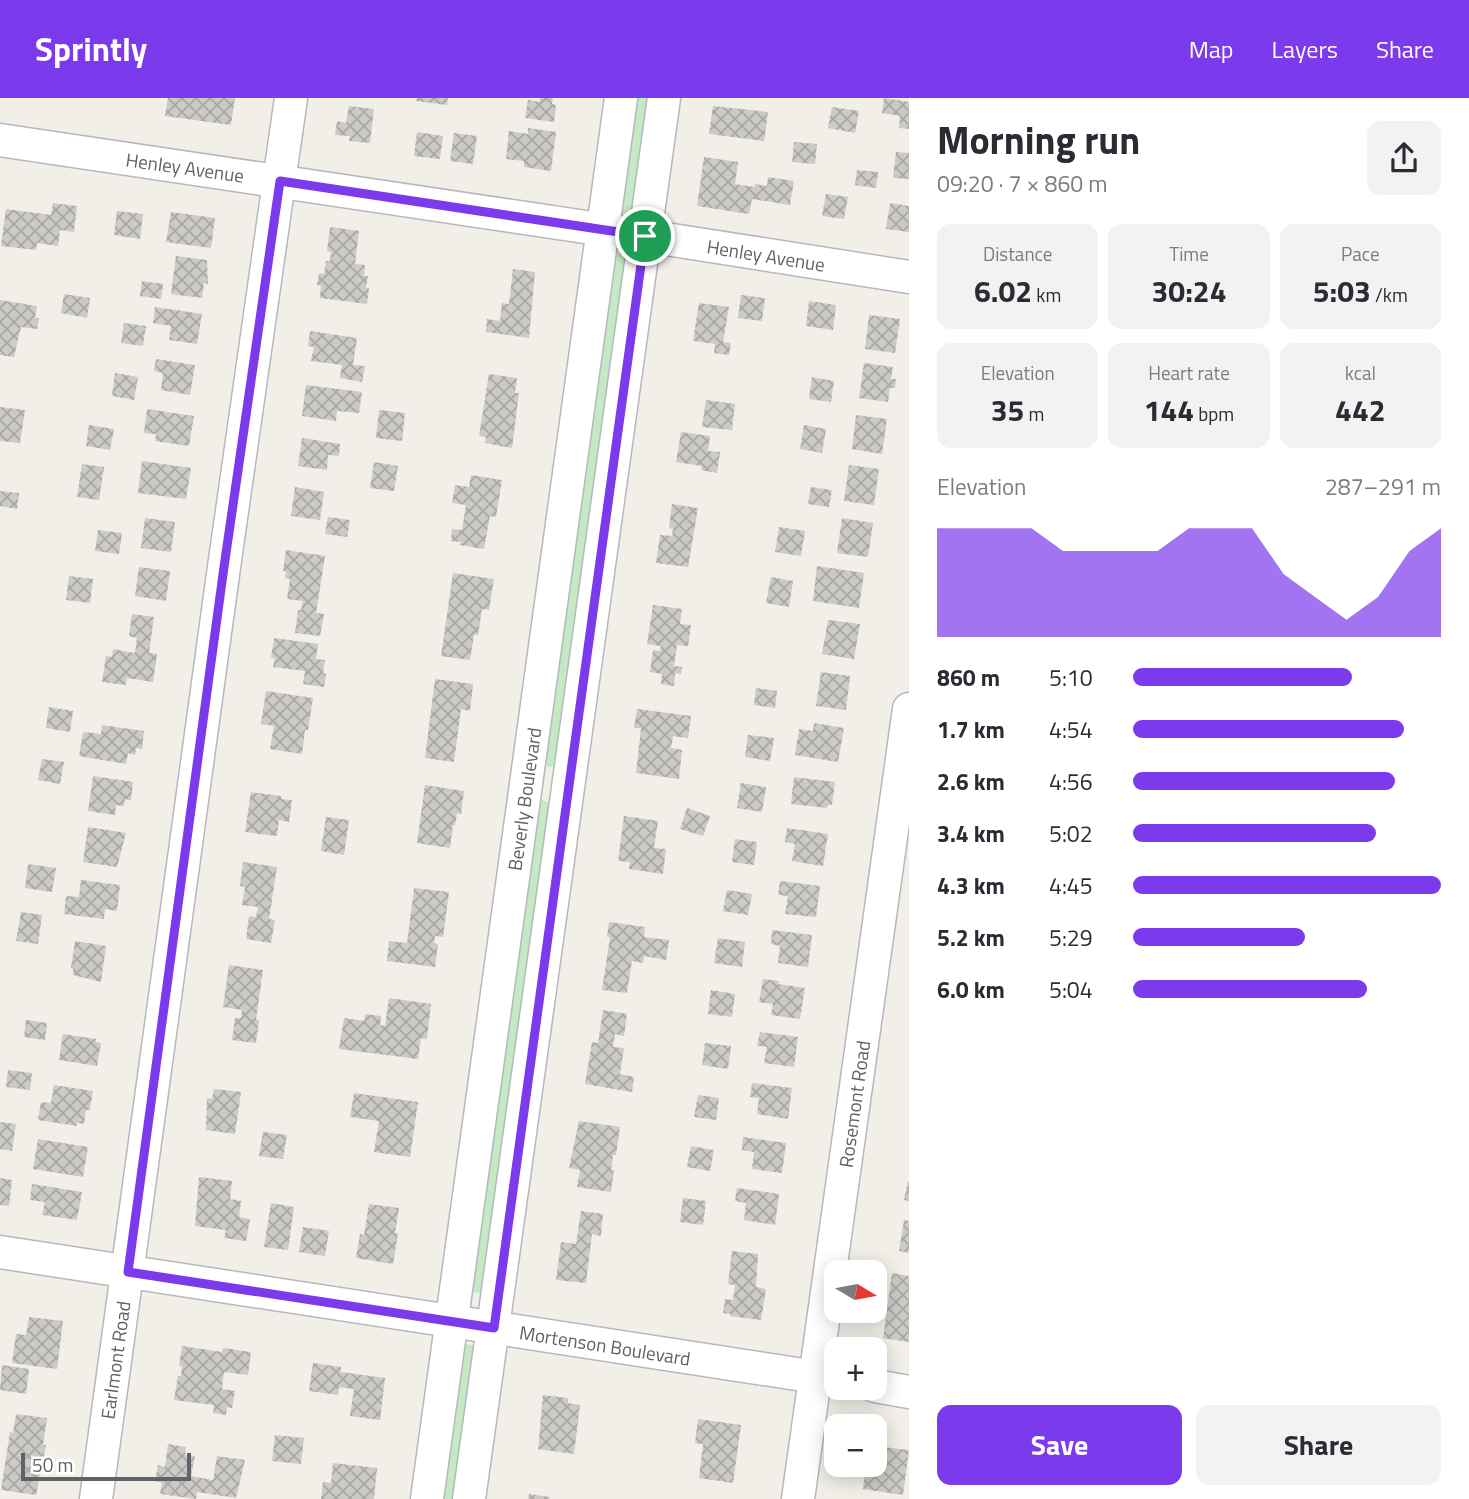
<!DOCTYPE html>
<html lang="en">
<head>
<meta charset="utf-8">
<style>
	:root { --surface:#fff; --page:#f2f2f3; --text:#2b2b33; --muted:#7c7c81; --accent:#7c3aed }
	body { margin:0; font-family:"Titillium Web",sans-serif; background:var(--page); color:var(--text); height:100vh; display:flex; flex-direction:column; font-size:26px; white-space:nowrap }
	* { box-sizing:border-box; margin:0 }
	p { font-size:23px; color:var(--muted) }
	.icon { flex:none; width:38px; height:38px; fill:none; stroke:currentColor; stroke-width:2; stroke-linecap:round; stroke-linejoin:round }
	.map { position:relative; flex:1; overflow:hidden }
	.panel { display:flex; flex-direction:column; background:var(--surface); width:560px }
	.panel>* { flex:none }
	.needle { width:46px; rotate:100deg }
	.fabs { position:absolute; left:824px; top:1162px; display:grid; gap:14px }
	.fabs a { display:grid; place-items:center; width:63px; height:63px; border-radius:14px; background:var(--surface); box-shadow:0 4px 18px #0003; font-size:35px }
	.scale { position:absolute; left:21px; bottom:18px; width:170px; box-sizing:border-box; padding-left:7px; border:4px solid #5f6368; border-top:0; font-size:19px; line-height:24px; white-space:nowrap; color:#5f6368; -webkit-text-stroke:5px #fff; paint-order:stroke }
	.pin { position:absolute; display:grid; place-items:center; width:60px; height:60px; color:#fff; margin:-30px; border:4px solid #fff; border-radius:50%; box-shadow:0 2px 7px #0007 }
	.round { display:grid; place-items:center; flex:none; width:74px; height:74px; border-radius:14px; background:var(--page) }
	.head { display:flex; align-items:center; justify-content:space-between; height:119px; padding:0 28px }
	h1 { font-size:38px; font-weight:700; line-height:52px }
	.metrics { display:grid; grid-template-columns:repeat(3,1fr); gap:10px; height:119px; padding:7px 28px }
	.metrics div { display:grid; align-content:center; border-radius:14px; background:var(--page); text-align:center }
	.metrics b { font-size:30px; font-weight:700 }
	.metrics small { font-size:19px; font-weight:400 }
	.metrics p { font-size:19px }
	.chart { height:196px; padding:14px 28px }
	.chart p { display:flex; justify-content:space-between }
	.chart svg { width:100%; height:126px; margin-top:7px; fill:var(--accent); opacity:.7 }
	.cta { display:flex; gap:14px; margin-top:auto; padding:14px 28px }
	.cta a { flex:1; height:80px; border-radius:14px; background:var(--accent); color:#fff; font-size:28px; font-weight:700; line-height:80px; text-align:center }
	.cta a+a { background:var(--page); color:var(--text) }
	ul { padding:0 28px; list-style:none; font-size:23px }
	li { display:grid; grid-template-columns:112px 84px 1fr; align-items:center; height:52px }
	li i { height:18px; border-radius:9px; background:var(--accent) }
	header { display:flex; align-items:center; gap:42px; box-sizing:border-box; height:98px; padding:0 35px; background:var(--accent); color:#fff }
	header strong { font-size:33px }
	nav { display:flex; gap:38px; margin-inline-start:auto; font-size:24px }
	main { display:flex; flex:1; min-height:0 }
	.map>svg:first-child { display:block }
</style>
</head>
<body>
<header>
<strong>Sprintly</strong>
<nav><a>Map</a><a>Layers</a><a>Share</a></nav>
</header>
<main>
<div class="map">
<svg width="909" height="1401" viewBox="0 0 909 1401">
	<defs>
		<pattern id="building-cross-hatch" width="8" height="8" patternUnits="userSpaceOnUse" patternTransform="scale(1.75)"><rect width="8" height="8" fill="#cccac5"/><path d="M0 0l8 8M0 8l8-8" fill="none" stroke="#a9a8a4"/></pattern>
	</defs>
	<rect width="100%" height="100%" fill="#f1efe8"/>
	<!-- grass -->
	<g fill="#c5e8c5">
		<polygon points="630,0 654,0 636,115 626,119 620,115"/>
		<polygon points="620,154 630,160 557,668 548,669 543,664 610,159"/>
		<polygon points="542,702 554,707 482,1196 470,1193 538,703"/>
		<polygon points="466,1246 475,1248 459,1401 437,1401 461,1248"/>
	</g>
	<!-- building -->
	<g fill="url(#building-cross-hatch)">
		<polygon points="168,0 235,0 231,27 165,18"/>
		<polygon points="417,0 448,0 447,7 416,3"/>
		<polygon points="540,0 553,0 552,6 556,7 554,24 525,20 528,2 540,4"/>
		<polygon points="884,0 909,4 909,31 899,30 900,18 882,15"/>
		<polygon points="349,8 374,11 370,45 349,43 350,38 335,37 337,23 346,25"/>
		<polygon points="713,8 768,14 764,43 709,36"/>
		<polygon points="832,9 859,13 855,35 828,30"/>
		<polygon points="528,30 556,34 551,73 524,69 524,63 506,61 509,33 528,36"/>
		<polygon points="417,34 443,38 440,61 414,58"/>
		<polygon points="454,35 477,38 473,66 450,63"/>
		<polygon points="794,44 817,46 815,66 792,64"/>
		<polygon points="896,54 909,55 909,81 893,80"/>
		<polygon points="704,59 738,64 735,86 754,89 755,86 767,88 768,79 794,83 790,107 752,101 749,116 697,108"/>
		<polygon points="857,72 878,74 876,90 855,87"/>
		<polygon points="826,96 848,99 844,121 822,118"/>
		<polygon points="53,105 77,108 74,134 60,132 58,148 37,145 36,152 1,148 6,111 51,117"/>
		<polygon points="890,105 909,108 909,134 886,131"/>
		<polygon points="117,113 143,116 140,141 114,137"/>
		<polygon points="171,114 215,120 211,150 166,144"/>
		<polygon points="330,129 359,133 355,166 365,167 364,178 368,178 366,190 369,190 367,206 320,200 321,188 317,187 319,175 324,176 326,163 330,163 331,154 327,153"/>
		<polygon points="176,158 207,162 208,186 204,185 202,200 171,196"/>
		<polygon points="513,171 535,174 529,240 486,234 487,221 500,223 502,205 509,206"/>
		<polygon points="142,183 163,186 161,201 140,198"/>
		<polygon points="64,196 90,200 87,220 61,215"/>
		<polygon points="741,197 765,200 762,223 738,220"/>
		<polygon points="0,202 37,208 35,220 39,220 37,231 21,229 14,259 0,257"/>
		<polygon points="809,203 836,207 833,232 806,228"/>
		<polygon points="699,205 729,209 723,244 731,245 729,257 714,255 715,246 693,243"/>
		<polygon points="155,209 202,216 197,246 169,242 171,228 153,225"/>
		<polygon points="869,217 900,221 895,255 865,251"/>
		<polygon points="124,225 146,228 143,248 121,245"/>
		<polygon points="310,233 357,240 353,267 365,268 362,284 340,280 342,267 311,263 314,249 308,248"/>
		<polygon points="156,261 195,267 190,297 161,292 163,275 154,273"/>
		<polygon points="864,265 893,269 891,281 896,281 895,290 890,290 888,304 859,300"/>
		<polygon points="115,275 138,279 134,302 112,298"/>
		<polygon points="489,276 517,280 515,295 519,295 512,350 485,345 486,339 479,338"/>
		<polygon points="812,279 834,283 831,304 809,301"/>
		<polygon points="306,287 362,294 359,315 337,313 336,323 302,318"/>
		<polygon points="706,302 735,306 732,332 702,329"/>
		<polygon points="0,309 25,312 20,345 0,343"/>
		<polygon points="147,311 194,318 189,348 155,343 156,336 144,335"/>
		<polygon points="379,312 405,315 402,343 376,340"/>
		<polygon points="856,317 887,321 882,356 852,351"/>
		<polygon points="89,327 114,331 110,352 86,348"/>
		<polygon points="804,327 826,331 822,355 800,351"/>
		<polygon points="681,334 710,338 708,353 720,354 717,375 701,372 702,368 676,364"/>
		<polygon points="302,340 340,346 339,358 328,357 327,372 298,368"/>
		<polygon points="142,363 191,370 186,401 138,395"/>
		<polygon points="374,364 398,368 394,393 370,390"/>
		<polygon points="82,366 104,369 99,402 77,399"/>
		<polygon points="849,367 879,371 874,407 844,403"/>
		<polygon points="471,377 502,382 496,419 490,418 484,451 460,447 461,444 451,443 452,431 462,432 466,407 452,405 455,387 469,389"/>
		<polygon points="295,389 324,394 320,422 291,418"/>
		<polygon points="811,389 832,392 829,409 808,406"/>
		<polygon points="0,393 19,395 17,411 0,408"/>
		<polygon points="672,406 698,410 688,469 656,465 660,437 672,438 673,431 669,430"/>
		<polygon points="328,419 350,422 347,439 325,436"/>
		<polygon points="145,420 175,424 171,454 141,450"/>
		<polygon points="842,420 873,425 868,459 837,455"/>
		<polygon points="779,429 805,433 801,458 775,454"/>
		<polygon points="98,432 122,435 119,456 95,453"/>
		<polygon points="286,452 325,458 316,515 324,516 320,538 295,535 298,512 301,512 303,503 287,501 290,481 285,480 286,474 283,473"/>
		<polygon points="817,468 864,475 859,510 813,503"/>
		<polygon points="139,469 170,473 166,503 135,498"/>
		<polygon points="453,475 494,481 489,512 482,511 478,537 474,537 470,562 441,558"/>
		<polygon points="69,478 93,481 90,505 66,502"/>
		<polygon points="771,479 793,483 789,509 766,505"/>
		<polygon points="653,507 682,511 680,526 691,527 688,548 677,547 674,568 682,569 681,576 675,575 674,588 661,586 662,576 650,574 653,552 660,553 661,548 647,546"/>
		<polygon points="132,516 154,519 149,555 157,556 153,584 127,580 126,587 102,584 106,558 112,559 113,551 135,555 137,540 129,538"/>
		<polygon points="828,522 860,526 854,561 822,556"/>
		<polygon points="274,540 318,546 316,561 325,562 323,575 326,576 324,589 303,586 305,573 273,569 275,560 271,560"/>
		<polygon points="821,574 850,578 846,612 816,608"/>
		<polygon points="435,581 473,586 470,613 461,611 454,664 425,660"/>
		<polygon points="756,590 777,593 775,610 754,607"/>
		<polygon points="266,593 313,600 308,632 305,632 302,656 270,651 274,628 261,626"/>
		<polygon points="49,609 73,613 70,634 46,630"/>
		<polygon points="637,611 691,618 688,640 673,638 671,650 682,652 679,681 636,675 641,630 634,630"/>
		<polygon points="814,625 844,630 838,664 795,657 799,631 813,633"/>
		<polygon points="102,627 144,633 142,651 136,650 135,657 128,655 126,666 79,658 83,634 101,636"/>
		<polygon points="748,637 774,640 770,663 745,659"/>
		<polygon points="42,661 64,664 60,686 38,682"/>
		<polygon points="93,678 133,684 131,702 125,701 124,708 116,707 115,717 88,713"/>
		<polygon points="794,679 835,684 832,707 828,707 827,710 791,706"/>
		<polygon points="741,685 766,689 762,714 737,710"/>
		<polygon points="425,687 464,693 461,716 457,715 455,727 453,727 450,750 417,745"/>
		<polygon points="251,694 281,698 281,701 292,702 289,724 279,722 277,738 245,734"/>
		<polygon points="687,710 710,718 703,738 680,731"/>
		<polygon points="624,718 658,723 654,750 666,751 663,776 629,771 630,764 618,763"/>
		<polygon points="326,719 349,722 344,757 321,753"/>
		<polygon points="88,729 126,735 117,769 83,764"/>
		<polygon points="787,730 828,736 823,768 792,763 795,746 785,744"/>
		<polygon points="735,741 757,744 754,767 732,764"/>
		<polygon points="243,764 277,769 269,821 275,822 271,845 246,841 249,818 256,819 258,809 242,807 245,789 240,788"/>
		<polygon points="28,766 56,770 52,794 25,790"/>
		<polygon points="81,782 120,787 117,813 105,811 104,821 64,816 66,798 79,799"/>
		<polygon points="780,783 820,788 816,819 785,816 788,798 778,797"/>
		<polygon points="414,790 449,794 443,839 435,838 434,845 438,846 435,869 387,863 389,843 407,845"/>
		<polygon points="727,792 752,796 748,817 723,813"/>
		<polygon points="21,814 42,817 38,846 16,843"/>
		<polygon points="609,824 645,829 644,839 669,842 666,862 644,858 643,865 632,863 627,895 602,892 610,839 607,839"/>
		<polygon points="772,832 812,837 808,869 778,865 780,848 771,846"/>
		<polygon points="718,840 745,844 742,869 714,865"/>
		<polygon points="75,843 106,848 101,884 73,877 73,870 71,870"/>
		<polygon points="229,867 263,872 256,922 259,922 256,945 232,942 235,920 241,920 242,912 223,909"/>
		<polygon points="763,881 779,883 778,886 805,890 800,921 771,917 773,906 759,904"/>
		<polygon points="711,892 735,896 732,919 708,916"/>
		<polygon points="389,900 431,906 427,941 421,940 418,961 339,951 344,920 364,923 365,916 381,918 380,927 385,928"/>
		<polygon points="603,912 627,916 624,938 615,936 613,949 624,950 620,976 634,979 632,994 585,986 592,944 598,945"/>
		<polygon points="26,922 47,925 45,942 24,939"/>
		<polygon points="760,934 798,939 794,969 764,965 767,949 757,948"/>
		<polygon points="63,936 96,941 96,944 101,945 97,968 59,962"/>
		<polygon points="705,945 731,948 728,971 702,967"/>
		<polygon points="8,972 32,975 30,992 6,989"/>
		<polygon points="752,985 792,990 788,1021 757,1016 759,1000 750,999"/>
		<polygon points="54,987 93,993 90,1012 86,1012 84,1026 77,1025 77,1028 38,1022 41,1004 51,1005"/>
		<polygon points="214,991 241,994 235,1036 206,1032 207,1000 212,1001"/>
		<polygon points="354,995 418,1004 410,1059 374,1054 379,1023 350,1019"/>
		<polygon points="698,997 719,1000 716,1022 694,1019"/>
		<polygon points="579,1023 620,1029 616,1057 613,1057 611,1072 614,1072 611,1094 577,1089 580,1072 569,1070"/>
		<polygon points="0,1024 16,1026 12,1053 0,1051"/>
		<polygon points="263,1034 287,1037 283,1061 259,1058"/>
		<polygon points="743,1039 786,1045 782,1075 752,1071 754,1054 742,1052"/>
		<polygon points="38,1041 88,1049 83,1079 33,1071"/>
		<polygon points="691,1048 714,1052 710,1073 687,1069"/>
		<polygon points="199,1079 232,1083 230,1101 241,1103 239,1119 250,1121 246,1143 224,1140 226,1132 195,1128"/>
		<polygon points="0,1080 12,1082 9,1108 0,1107"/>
		<polygon points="908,1083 909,1083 909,1103 904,1102"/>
		<polygon points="32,1086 82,1094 77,1122 42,1117 45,1104 30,1102"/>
		<polygon points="737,1090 779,1096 775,1127 744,1122 746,1105 735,1103"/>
		<polygon points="683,1100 706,1103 703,1127 680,1124"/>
		<polygon points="271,1105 294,1109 288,1152 264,1149"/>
		<polygon points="369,1106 399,1110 395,1135 398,1135 393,1166 356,1160 360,1136 364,1137"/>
		<polygon points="581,1113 603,1116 601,1138 592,1136 586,1185 556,1182 561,1144 576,1146"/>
		<polygon points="904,1122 909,1123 909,1155 899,1153"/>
		<polygon points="303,1129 329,1133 325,1158 299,1154"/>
		<polygon points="732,1153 758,1156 756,1189 766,1191 761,1222 730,1218 731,1216 723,1215 725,1201 733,1202 735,1187 728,1186"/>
		<polygon points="892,1175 909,1178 909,1244 883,1240"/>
		<polygon points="29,1219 63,1223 57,1271 12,1265 16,1236 26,1237"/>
		<polygon points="182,1248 222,1254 223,1250 251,1254 248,1277 224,1274 222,1291 235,1293 232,1310 227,1309 226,1317 213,1315 214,1307 174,1302 178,1278 181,1278 182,1268 179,1268"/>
		<polygon points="313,1265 341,1269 341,1274 385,1280 380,1322 350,1318 354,1291 339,1289 338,1297 309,1293"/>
		<polygon points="2,1267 29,1271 26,1296 0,1292"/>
		<polygon points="543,1297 568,1300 568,1305 580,1307 574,1356 538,1351"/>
		<polygon points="16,1316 47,1320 43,1347 46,1347 36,1397 1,1392 10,1334 13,1335"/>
		<polygon points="698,1321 741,1327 733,1385 699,1380 703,1346 695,1345"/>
		<polygon points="275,1337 304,1340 301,1366 272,1363"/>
		<polygon points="168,1346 186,1349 185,1357 195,1358 191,1378 213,1382 217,1358 245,1362 236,1400 197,1394 196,1401 160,1396 162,1385 155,1383 158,1367 165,1369"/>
		<polygon points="875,1348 909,1352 903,1397 863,1391 866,1367 875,1367"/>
		<polygon points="333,1365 377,1370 374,1401 321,1401 323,1384 331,1385"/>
		<polygon points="529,1396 550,1399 549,1401 528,1401"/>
	</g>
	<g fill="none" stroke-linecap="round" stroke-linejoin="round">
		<defs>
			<g id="minor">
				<polyline points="0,42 666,141 909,179"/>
				<polyline points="0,1154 836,1282"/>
				<polyline points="875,1288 909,1294"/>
				<polyline points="96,1401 224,469 291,0"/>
				<polyline points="427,1401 621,0"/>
				<polyline points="469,1401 664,0"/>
				<polyline points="798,1401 909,611"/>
			</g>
		</defs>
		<!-- minor casing -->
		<use href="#minor" stroke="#b5b8bc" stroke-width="35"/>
		<!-- minor -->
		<use href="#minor" stroke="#fff" stroke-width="32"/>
	</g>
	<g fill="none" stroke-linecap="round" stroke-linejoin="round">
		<defs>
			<polygon id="route" points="280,83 645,138 494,1230 128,1174 224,469"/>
		</defs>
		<!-- route casing -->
		<use href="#route" stroke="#fff" stroke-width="14"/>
		<!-- route -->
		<use href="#route" stroke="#7c3aed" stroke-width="9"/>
	</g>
	<g text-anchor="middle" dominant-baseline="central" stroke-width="7" stroke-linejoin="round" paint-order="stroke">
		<!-- street labels -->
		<g font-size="19" fill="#5f6368" stroke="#fff">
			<text transform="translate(185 69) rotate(8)">Henley Avenue</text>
			<text transform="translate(766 157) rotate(9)">Henley Avenue</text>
			<text transform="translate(524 701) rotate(-82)">Beverly Boulevard</text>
			<text transform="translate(854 1006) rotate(-82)">Rosemont Road</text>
			<text transform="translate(605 1247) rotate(9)">Mortenson Boulevard</text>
			<text transform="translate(115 1262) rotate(-82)">Earlmont Road</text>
		</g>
	</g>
</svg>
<div class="fabs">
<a><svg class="needle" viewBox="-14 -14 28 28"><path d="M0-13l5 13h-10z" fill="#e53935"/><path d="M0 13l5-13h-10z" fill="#7c7c81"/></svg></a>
<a>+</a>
<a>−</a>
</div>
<div class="scale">50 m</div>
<div class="pin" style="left:645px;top:138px;background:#1e9e55"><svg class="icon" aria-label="arrive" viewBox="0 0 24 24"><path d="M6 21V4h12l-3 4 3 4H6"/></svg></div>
</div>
<section class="panel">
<div class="head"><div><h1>Morning run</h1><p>09:20 · 7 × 860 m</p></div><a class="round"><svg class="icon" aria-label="share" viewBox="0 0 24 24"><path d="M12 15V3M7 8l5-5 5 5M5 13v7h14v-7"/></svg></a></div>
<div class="metrics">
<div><p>Distance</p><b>6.02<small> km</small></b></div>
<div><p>Time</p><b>30:24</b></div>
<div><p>Pace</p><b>5:03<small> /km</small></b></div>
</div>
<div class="metrics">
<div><p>Elevation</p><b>35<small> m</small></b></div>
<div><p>Heart rate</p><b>144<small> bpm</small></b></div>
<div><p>kcal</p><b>442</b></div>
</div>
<div class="chart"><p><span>Elevation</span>287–291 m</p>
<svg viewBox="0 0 160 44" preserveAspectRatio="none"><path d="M0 44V6L10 6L20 6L30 6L40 14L50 14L60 14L70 14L80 6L90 6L100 6L110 22L120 30L130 38L140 30L150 14L160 6V44z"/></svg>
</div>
<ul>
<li><b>860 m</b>5:10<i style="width:71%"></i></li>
<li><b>1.7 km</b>4:54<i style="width:88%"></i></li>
<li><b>2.6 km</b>4:56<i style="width:85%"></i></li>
<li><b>3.4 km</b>5:02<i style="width:79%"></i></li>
<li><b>4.3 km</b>4:45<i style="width:100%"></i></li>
<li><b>5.2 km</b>5:29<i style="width:56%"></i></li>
<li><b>6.0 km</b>5:04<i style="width:76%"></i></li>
</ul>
<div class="cta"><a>Save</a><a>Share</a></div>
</section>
</main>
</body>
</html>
